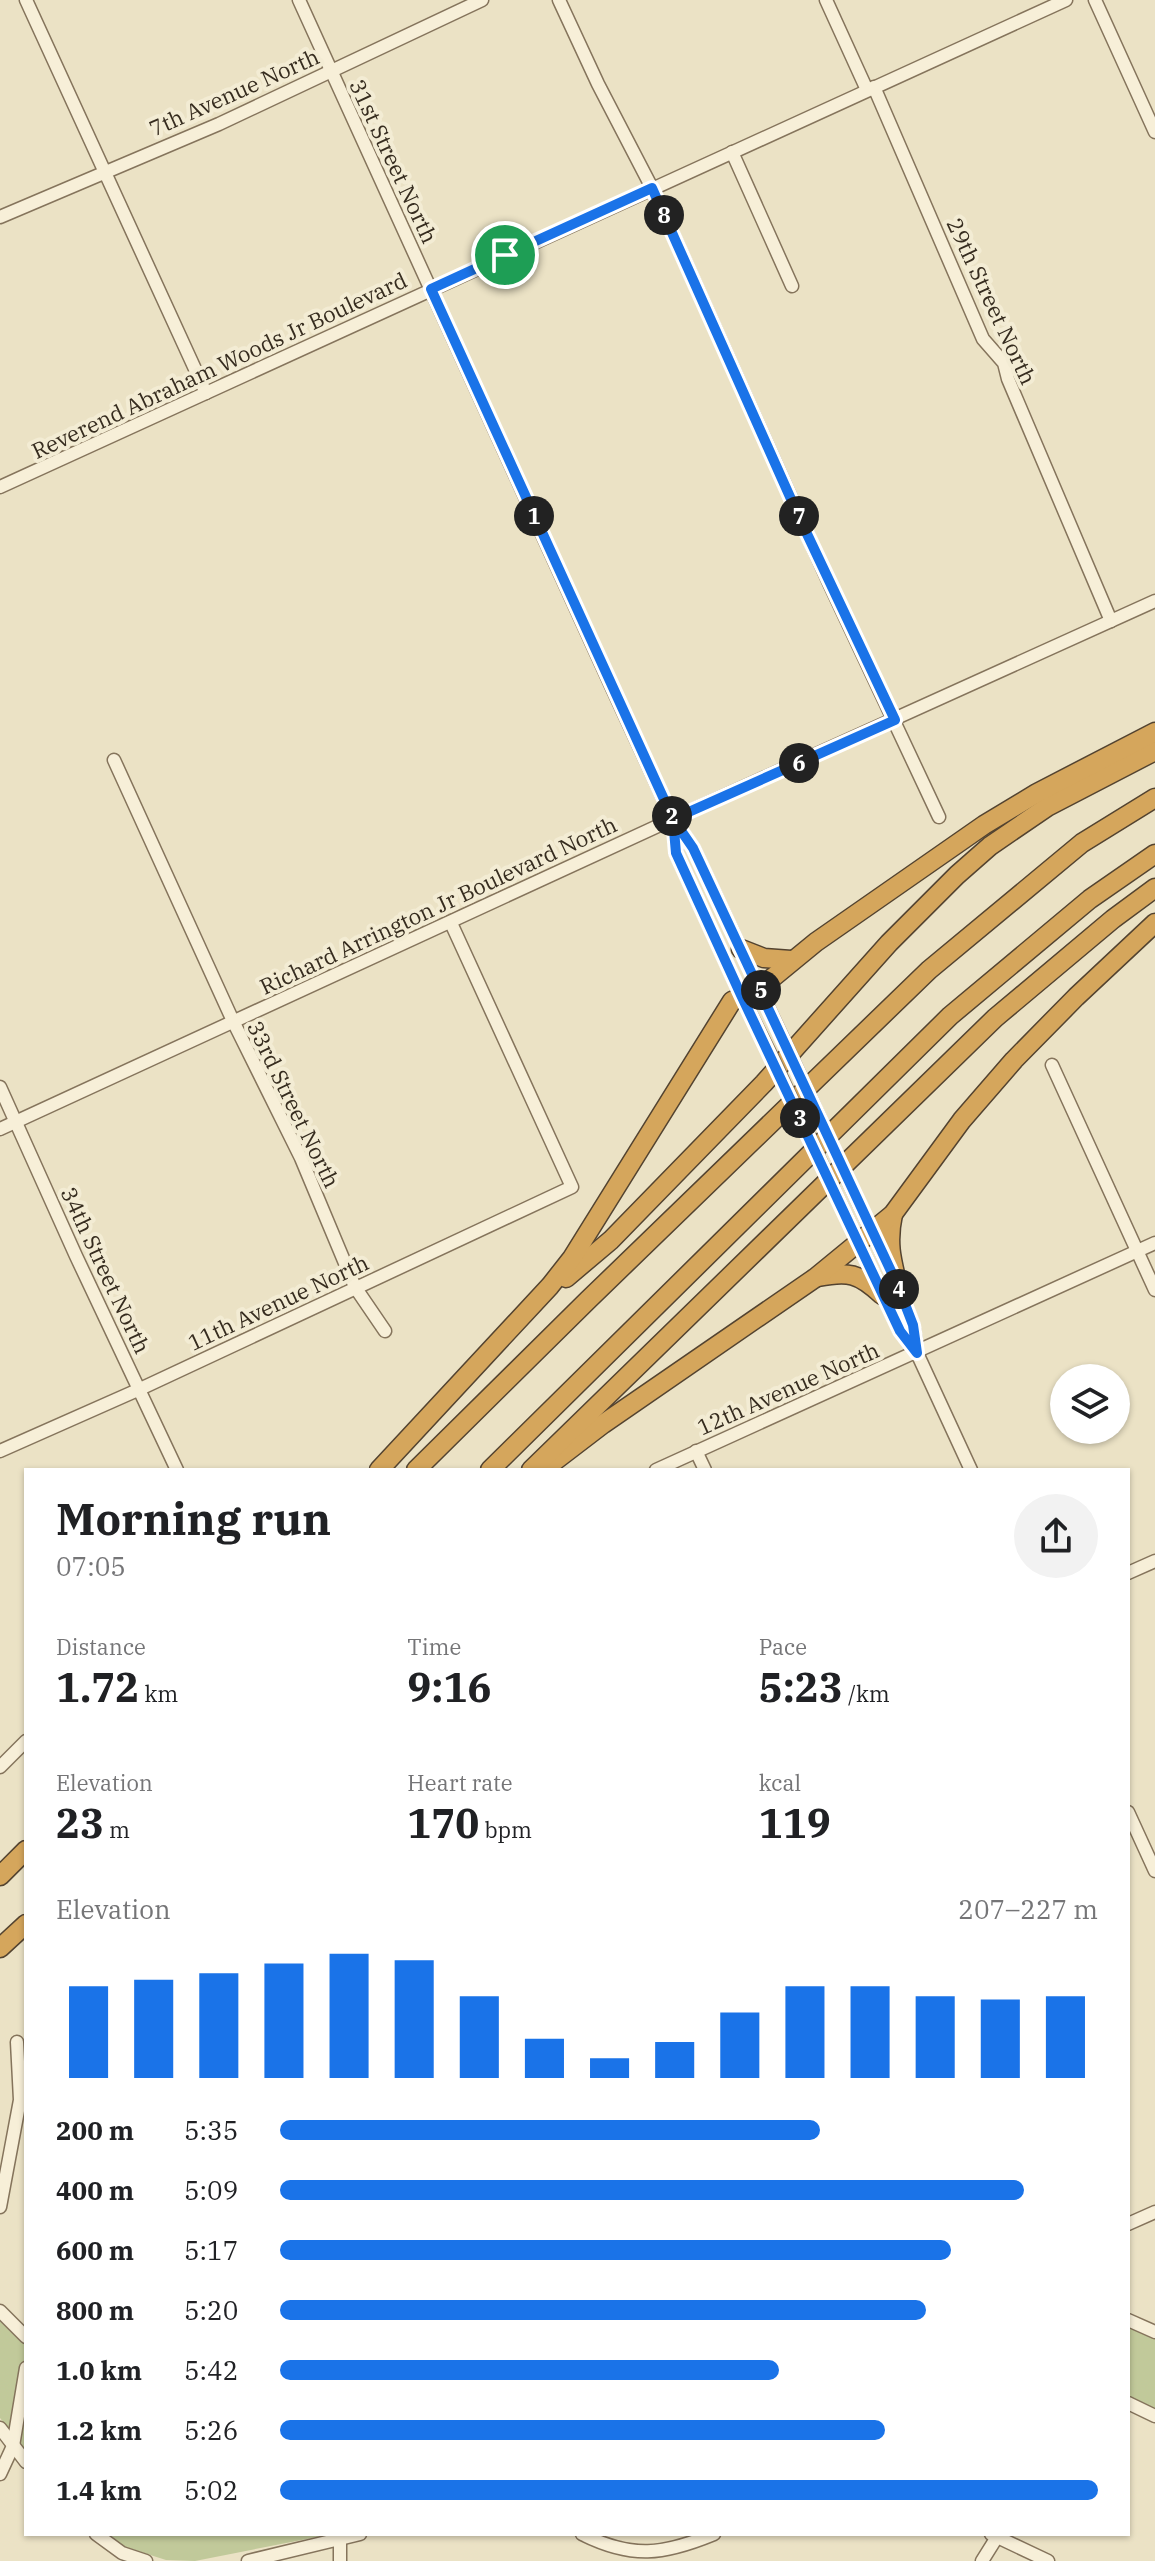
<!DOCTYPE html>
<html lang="en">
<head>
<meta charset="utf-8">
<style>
	:root { --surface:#fff; --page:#f2f2f2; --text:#202124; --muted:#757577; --accent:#1a73e8 }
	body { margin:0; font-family:"IBM Plex Serif",serif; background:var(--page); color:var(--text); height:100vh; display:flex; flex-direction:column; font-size:30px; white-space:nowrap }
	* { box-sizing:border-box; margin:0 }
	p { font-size:26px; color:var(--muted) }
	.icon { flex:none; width:44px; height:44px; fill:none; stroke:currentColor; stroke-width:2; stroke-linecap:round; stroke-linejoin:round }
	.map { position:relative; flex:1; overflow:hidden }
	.details { position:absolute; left:24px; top:1468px; width:1106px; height:1068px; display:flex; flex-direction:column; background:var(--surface); border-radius:0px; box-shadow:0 2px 6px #0004 }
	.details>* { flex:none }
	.fabs { position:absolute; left:1050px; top:1364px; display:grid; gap:16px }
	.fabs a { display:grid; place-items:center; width:80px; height:80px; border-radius:50%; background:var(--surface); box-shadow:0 2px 6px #0004; font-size:40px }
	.pin { position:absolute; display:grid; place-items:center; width:68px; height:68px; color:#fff; margin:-34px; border:4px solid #fff; border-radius:50%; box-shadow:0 2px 8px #0007 }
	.km { position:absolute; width:40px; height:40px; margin:-20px; border-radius:50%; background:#222; color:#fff; font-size:22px; line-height:40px; text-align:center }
	.round { display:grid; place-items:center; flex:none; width:84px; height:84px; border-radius:42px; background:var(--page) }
	.overview { display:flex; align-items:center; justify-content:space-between; height:136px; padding:0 32px }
	h1 { font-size:44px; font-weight:700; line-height:60px }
	.metrics { display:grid; grid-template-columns:repeat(3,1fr); gap:12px; height:136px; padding:8px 32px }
	.metrics div { display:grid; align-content:center }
	.metrics b { font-size:40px; font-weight:700 }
	.metrics small { font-size:22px; font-weight:400 }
	.metrics p { font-size:22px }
	.chart { height:224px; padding:16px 32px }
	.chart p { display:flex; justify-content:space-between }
	.chart svg { width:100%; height:144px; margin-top:8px; stroke:var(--accent); stroke-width:6 }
	ul { padding:0 32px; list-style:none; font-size:26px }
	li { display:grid; grid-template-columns:128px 96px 1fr; align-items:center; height:60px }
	li i { height:20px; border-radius:10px; background:var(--accent) }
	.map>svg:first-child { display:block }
</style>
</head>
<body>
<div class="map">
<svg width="1155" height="2561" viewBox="0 0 1155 2561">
	<rect width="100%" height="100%" fill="#ebe2c5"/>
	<!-- green -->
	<g fill="#c1c99a">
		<polygon points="0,2318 26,2346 26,2451 0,2418"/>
		<polygon points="1128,2326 1155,2339 1155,2412 1128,2399"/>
		<polygon points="105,2534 332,2534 195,2561 166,2560 122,2546"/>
	</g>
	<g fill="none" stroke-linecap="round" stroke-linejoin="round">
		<defs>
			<g id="minor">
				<polyline points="26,0 206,393"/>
				<polyline points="299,0 613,690 673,819 693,848 785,1043"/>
				<polyline points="559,0 598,84 652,188 830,585 939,817"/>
				<polyline points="826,0 867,90"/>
				<polyline points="1095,0 1155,132"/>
				<polyline points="874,87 983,339 1004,363 1008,379 1111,621"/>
				<polyline points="732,152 792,286"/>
				<polyline points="0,217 219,124 482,0"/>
				<polyline points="0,487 1066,0"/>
				<polyline points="114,760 233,1021 301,1158 355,1287 385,1331"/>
				<polyline points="674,822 676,853 741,995 771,1055"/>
				<polyline points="1052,1065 1155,1290"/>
				<polyline points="0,1087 76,1256 177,1470"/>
				<polyline points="0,1129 673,819 1155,601"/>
				<polyline points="848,1180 887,1263"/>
				<polyline points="835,1193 900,1331 917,1353 971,1470"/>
				<polyline points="895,1280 913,1325 917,1350"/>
				<polyline points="0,1451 140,1389 572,1187 451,923"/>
				<polyline points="696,1451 705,1470"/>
				<polyline points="656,1470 1155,1243"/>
				<polyline points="1128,1573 1155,1561"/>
				<polyline points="0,1767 26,1741"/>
				<polyline points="1128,1812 1155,1871"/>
				<polyline points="0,2207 20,2100 17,2042"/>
				<polyline points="1128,2224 1155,2212"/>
				<polyline points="0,2311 26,2337"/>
				<polyline points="1128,2320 1155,2332"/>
				<polyline points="1128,2403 1155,2416"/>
				<polyline points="0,2428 26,2462"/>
				<polyline points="0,2474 13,2446 26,2368"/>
				<polyline points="96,2534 122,2553 146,2561"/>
				<path d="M582,2534C632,2559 663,2555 714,2534"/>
				<polyline points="991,2534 1048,2561"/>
				<polyline points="248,2561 360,2534"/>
				<polyline points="340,2561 340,2534"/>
				<polyline points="982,2561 997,2537"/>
			</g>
			<g id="highway">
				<polyline points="741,949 764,958 791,960"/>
				<path d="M893,1214C887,1242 891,1258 898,1286"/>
				<path d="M818,1277C848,1271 859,1273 882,1295"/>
				<polyline points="566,1278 611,1240 764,1083 889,943 957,875 990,846 1047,807 1155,751"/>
				<polyline points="552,1463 603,1424 815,1278 893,1214 962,1120 1014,1060 1076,997 1155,923"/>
				<polyline points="379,1470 550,1286 572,1258 732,1001 760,988 816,942 984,825 1037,793 1155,732"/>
				<polyline points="416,1470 588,1300 929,970 1082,843 1155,798"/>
				<polyline points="490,1470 950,1016 1090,899 1155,854"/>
				<polyline points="531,1470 995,1018 1113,919 1155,888"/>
				<polyline points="0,1876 26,1850"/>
				<polyline points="0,1948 26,1924"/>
			</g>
		</defs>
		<!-- minor casing -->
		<use href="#minor" stroke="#85745c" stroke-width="15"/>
		<!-- highway casing -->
		<use href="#highway" stroke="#534330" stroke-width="21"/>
		<!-- minor -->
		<use href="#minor" stroke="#f7efd8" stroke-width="12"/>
		<!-- highway -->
		<use href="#highway" stroke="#d5a65c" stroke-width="18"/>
		<defs>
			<g id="minor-bridge">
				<polyline points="785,1043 848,1180"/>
				<polyline points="771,1055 835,1193"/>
			</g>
		</defs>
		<!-- minor-bridge casing -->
		<use href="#minor-bridge" stroke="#85745c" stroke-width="15" stroke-linecap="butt"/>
		<!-- minor-bridge -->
		<use href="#minor-bridge" stroke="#f7efd8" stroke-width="12"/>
	</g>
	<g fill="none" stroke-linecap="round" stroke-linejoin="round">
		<defs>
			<polyline id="route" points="505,255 431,289 673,819 676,853 741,995 900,1331 917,1353 913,1325 898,1286 693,848 673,819 895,720 799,517 652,188 505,255"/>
		</defs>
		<!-- route casing -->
		<use href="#route" stroke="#fff" stroke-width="16"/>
		<!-- route -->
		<use href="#route" stroke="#1a73e8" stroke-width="10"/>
	</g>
	<g text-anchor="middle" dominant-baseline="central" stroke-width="8" stroke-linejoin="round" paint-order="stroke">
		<!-- street labels -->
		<g font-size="22" fill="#362c1f" stroke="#f3ecd4">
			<text transform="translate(234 92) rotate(-24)">7th Avenue North</text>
			<text transform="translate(394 161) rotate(65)">31st Street North</text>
			<text transform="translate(992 301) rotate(65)">29th Street North</text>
			<text transform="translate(219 365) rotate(-25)">Reverend Abraham Woods Jr Boulevard</text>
			<text transform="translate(438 905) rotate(-25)">Richard Arrington Jr Boulevard North</text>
			<text transform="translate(294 1104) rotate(64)">33rd Street North</text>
			<text transform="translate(106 1270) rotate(65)">34th Street North</text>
			<text transform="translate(278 1302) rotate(-25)">11th Avenue North</text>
			<text transform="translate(788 1388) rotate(-24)">12th Avenue North</text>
		</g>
	</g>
</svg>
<div class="fabs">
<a><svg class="icon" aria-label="layers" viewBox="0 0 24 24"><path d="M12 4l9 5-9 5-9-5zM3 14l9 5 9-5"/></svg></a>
</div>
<div class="pin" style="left:505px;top:255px;background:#1e9e55"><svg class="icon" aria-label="arrive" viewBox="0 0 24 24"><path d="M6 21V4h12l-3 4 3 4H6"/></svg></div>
<b class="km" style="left:534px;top:516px">1</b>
<b class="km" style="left:672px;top:816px">2</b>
<b class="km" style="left:800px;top:1118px">3</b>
<b class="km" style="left:899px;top:1289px">4</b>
<b class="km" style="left:761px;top:990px">5</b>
<b class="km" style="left:799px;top:763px">6</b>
<b class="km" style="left:799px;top:516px">7</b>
<b class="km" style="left:664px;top:215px">8</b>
<section class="details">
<div class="overview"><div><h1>Morning run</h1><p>07:05</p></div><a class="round"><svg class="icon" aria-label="share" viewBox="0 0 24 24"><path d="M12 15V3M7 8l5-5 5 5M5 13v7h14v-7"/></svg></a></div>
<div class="metrics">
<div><p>Distance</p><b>1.72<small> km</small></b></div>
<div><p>Time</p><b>9:16</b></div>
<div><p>Pace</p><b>5:23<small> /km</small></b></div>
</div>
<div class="metrics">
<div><p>Elevation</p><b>23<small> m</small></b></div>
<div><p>Heart rate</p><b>170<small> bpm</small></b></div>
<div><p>kcal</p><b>119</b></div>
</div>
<div class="chart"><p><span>Elevation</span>207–227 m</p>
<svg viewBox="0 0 160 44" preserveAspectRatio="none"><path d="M5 44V16M15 44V14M25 44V12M35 44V9M45 44V6M55 44V8M65 44V19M75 44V32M85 44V38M95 44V33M105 44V24M115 44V16M125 44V16M135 44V19M145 44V20M155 44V19"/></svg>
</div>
<ul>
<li><b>200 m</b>5:35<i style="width:66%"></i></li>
<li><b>400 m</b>5:09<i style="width:91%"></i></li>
<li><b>600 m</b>5:17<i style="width:82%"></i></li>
<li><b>800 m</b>5:20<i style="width:79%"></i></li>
<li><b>1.0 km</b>5:42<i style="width:61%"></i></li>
<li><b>1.2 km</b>5:26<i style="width:74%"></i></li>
<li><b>1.4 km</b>5:02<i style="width:100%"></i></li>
</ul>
</section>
</div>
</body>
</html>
